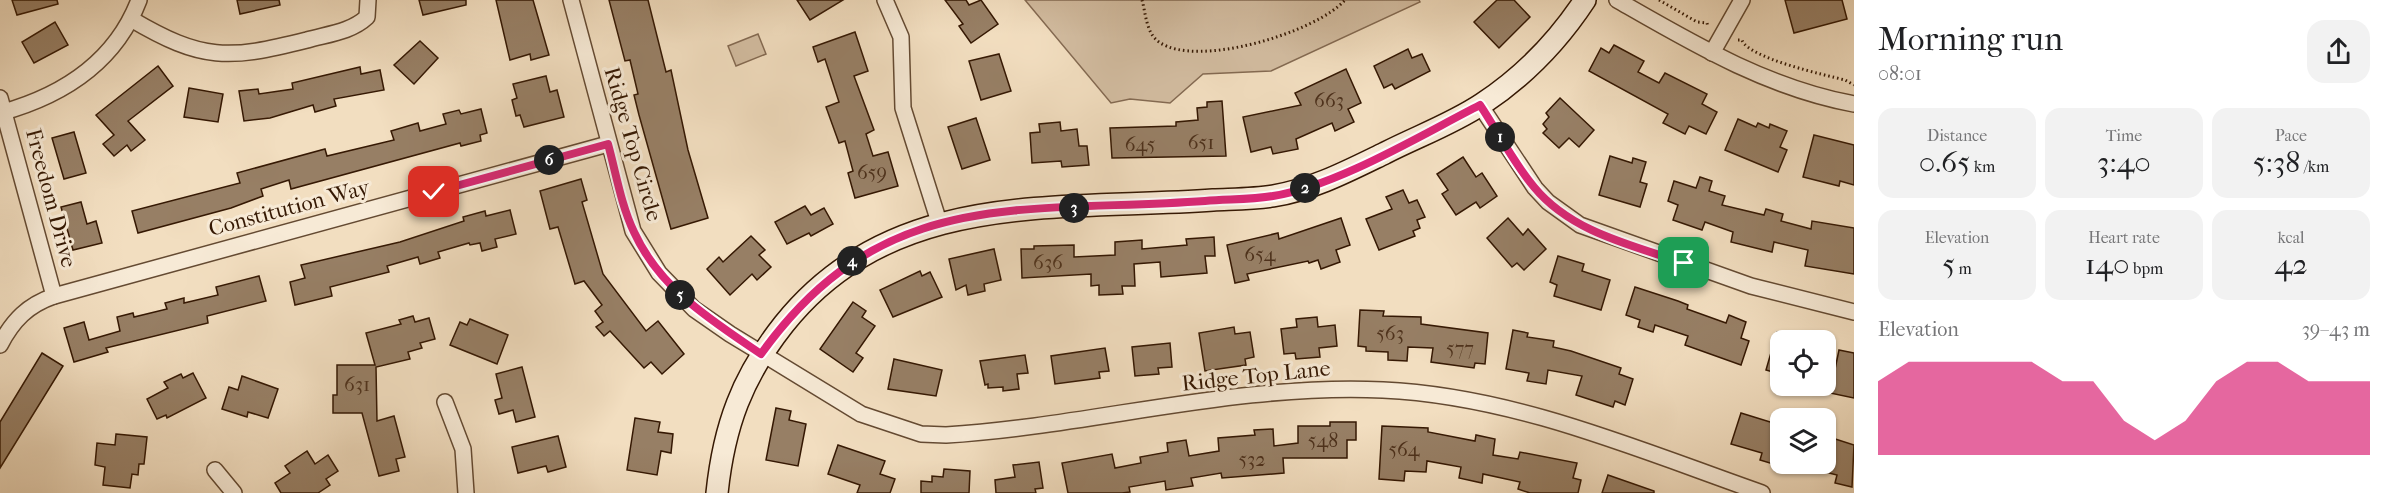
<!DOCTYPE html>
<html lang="en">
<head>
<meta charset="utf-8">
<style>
	:root { --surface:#fff; --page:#f2f2f2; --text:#202124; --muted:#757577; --accent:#db2777 }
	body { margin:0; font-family:"IM FELL French Canon",serif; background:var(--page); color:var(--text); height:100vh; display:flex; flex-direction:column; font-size:22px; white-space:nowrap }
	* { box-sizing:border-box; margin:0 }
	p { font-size:20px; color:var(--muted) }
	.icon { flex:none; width:33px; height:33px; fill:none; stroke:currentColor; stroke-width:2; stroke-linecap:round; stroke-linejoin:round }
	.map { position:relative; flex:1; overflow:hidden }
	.sheet { display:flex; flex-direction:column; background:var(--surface); width:540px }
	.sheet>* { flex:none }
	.fabs { position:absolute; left:1770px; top:330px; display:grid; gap:12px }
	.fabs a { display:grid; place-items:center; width:66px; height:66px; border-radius:12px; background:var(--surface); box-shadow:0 2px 4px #0004; font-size:30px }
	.pin { position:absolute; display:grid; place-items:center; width:51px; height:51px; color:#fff; margin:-26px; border-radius:12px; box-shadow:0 3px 9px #0006 }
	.km { position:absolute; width:30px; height:30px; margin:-15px; border-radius:50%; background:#222; color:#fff; font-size:16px; line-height:30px; text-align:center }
	.round { display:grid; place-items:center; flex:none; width:63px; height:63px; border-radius:18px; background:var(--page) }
	.headline { display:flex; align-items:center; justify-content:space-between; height:102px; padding:0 24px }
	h1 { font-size:33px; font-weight:600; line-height:45px }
	.stats { display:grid; grid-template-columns:repeat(3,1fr); gap:9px; height:102px; padding:6px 24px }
	.stats div { display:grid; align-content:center; border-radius:15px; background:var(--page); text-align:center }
	.stats b { font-size:30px; font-weight:600 }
	.stats small { font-size:16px; font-weight:400 }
	.stats p { font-size:16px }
	.chart { height:168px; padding:12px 24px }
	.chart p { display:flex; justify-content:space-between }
	.chart svg { width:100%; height:108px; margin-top:6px; fill:var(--accent); opacity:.7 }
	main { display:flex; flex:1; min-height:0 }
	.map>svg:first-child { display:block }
</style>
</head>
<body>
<main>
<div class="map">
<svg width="1854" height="493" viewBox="0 0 1854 493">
	<rect width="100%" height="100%" fill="#f2dec0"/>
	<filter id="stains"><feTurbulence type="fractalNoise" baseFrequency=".00333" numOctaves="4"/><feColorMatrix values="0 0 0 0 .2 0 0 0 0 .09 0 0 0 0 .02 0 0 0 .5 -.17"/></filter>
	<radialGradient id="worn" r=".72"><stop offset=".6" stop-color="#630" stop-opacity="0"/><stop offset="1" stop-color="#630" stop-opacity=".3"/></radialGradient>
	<!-- green -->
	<g fill="#d2bca0" stroke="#846a52" stroke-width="1.5">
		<polygon points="1025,0 1419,0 1420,2 1271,71 1203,74 1170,103 1130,99 1111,103"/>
		<polygon points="758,34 766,54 736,66 728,46"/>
	</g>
	<!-- building -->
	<g fill="#977f65" stroke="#351803" stroke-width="1.5">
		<polygon points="12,0 57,0 58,4 17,15"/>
		<polygon points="237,0 279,0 280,5 240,14"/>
		<polygon points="419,0 466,0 466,5 423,15"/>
		<polygon points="496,0 533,0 549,55 531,60 530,54 510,60"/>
		<polygon points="609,0 648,0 666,72 671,70 688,150 708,218 671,229 639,115 634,95 638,94 630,60 625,61"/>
		<polygon points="797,0 843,0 810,20"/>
		<polygon points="945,0 966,0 969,5 981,0 998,24 971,43 959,26 963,24"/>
		<polygon points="1497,0 1514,0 1530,17 1499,48 1474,22"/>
		<polygon points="1785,0 1842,0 1847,19 1794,33"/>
		<polygon points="55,22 68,45 34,63 22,42"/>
		<polygon points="855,32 868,71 854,76 874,130 866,134 873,156 888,152 898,186 855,198 848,173 853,171 845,141 839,143 826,107 839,102 825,59 818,62 813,47"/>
		<polygon points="420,41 438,58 414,84 394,65"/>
		<polygon points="1614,45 1644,61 1638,72 1659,83 1665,73 1707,94 1702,104 1717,112 1706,134 1689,126 1685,134 1663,123 1668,114 1589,71 1601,48 1609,53"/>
		<polygon points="1408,49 1412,58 1422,54 1430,71 1395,89 1392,84 1384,88 1374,66"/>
		<polygon points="999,54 1011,91 981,100 969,61"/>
		<polygon points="158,66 173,86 128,121 145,140 131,151 127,145 114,156 103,144 114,135 96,115"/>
		<polygon points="360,67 361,74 380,70 384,90 334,99 336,106 315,112 313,105 270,118 244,121 239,91 258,89 259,94 293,89 292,83"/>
		<polygon points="1346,69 1361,103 1348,109 1354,122 1335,131 1332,123 1296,139 1298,149 1273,154 1271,147 1251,152 1243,117 1301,105 1295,93"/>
		<polygon points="546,76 550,92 557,90 564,117 524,127 520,115 516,116 512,100 517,98 513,84"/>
		<polygon points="189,88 223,94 218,122 184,117"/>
		<polygon points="1560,98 1594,130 1579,147 1569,138 1559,148 1543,133 1547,129 1543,124 1549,117 1546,113"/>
		<polygon points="1222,101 1226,156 1112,158 1110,128 1176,126 1176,122 1198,120 1197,108 1207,107 1207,102"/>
		<polygon points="481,109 487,133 480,135 481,141 461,146 460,143 291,189 289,180 261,189 263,196 231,208 138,233 132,211 240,183 237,173 325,149 327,156 394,140 391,131 418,123 420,131 446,124 443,114 459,110 461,114"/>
		<polygon points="976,118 990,160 962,169 948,127"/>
		<polygon points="1738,119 1756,127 1758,123 1769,128 1770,124 1787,131 1780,147 1787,150 1778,172 1725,150"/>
		<polygon points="1060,122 1061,131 1077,129 1079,146 1087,146 1089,165 1062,167 1061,161 1032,163 1030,133 1040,132 1039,124"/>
		<polygon points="74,132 86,173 64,179 52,138"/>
		<polygon points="1814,135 1854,145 1854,185 1840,181 1839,186 1803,177"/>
		<polygon points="1610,156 1632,163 1633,158 1646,162 1640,182 1647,184 1640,207 1599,195"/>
		<polygon points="1463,157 1476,177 1482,173 1497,196 1480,208 1476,202 1456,215 1442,194 1448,190 1437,174"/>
		<polygon points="1700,177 1712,181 1709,191 1725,196 1722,205 1764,215 1766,209 1783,214 1781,221 1811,229 1812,221 1854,228 1854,274 1805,266 1808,250 1774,242 1772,252 1731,242 1733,232 1705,222 1702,230 1673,220 1678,205 1668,201 1674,181 1696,188"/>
		<polygon points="581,179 587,200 582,202 603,274 646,331 658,321 684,354 662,374 651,362 644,368 610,331 604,336 596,327 603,322 595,311 602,305 584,281 575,284 558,227 550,229 540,191"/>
		<polygon points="1403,190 1409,203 1417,200 1425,217 1417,220 1420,228 1413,231 1415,236 1379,250 1366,219 1392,209 1386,197"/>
		<polygon points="81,202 87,224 96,221 102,243 73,250 61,207"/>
		<polygon points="805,206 811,215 824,208 833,224 811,236 809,233 787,244 775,222"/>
		<polygon points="510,210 516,234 495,239 497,247 482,251 480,243 470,245 469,243 438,252 440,258 420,264 418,257 387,266 389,272 330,287 332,296 295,305 290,282 305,278 301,265 400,242 464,221 463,217 485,211 486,216"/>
		<polygon points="1341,218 1350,245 1336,250 1340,262 1321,269 1318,260 1309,263 1308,261 1247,274 1249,280 1235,283 1227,245 1278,233 1279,239"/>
		<polygon points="1508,218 1523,235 1528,229 1546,249 1524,270 1517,263 1512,267 1487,238"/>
		<polygon points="751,236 765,250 759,255 771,267 757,280 752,274 730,295 707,269 719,257 723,262"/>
		<polygon points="1214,237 1215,256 1205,256 1207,273 1161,277 1160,262 1134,264 1135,286 1122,286 1123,294 1099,295 1099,285 1091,286 1091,274 1022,278 1021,249 1034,249 1034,246 1074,245 1074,257 1115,255 1115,242 1142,240 1142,249 1187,245 1186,239"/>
		<polygon points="994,249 1001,280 984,284 985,291 968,295 966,285 956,290 949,259"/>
		<polygon points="1558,256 1584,264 1582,271 1610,280 1601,310 1554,296 1557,285 1550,282"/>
		<polygon points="920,271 922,276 930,272 942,297 893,317 880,290"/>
		<polygon points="259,276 266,301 207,316 208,323 106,348 108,352 74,362 64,328 84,322 89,340 120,331 117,317 133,313 134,317 167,309 165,303 184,298 184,303 218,295 216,287"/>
		<polygon points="1635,287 1678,301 1688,305 1687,309 1726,323 1729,315 1746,322 1741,338 1749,341 1741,365 1685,345 1688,336 1655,325 1653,332 1638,327 1640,320 1626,315"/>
		<polygon points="853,302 866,311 862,317 875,326 856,353 863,358 853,372 820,349"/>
		<polygon points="1360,310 1384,311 1383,316 1421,317 1421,324 1488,333 1485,364 1475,363 1474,368 1431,362 1433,348 1408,347 1407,361 1388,360 1388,352 1366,351 1366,347 1358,346"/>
		<polygon points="413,316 415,322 429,318 435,339 420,343 422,348 408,352 410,359 376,367 377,421 394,416 405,457 396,459 399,471 379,476 362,413 333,413 333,395 337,395 337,365 375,365 366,333 401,324 399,320"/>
		<polygon points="1317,317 1318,327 1335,325 1337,346 1319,348 1320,357 1296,359 1295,353 1284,354 1281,329 1297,327 1296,319"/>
		<polygon points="470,319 508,335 497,364 450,345 460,322 467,325"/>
		<polygon points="1234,327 1235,334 1250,332 1254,357 1245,359 1246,365 1205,371 1199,333"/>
		<polygon points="1513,330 1528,333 1527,337 1554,341 1553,347 1571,351 1621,368 1619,374 1633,379 1625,405 1615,401 1613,407 1576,395 1582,376 1548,370 1546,384 1527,381 1529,373 1506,369"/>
		<polygon points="1777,332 1780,332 1780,374 1766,370"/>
		<polygon points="1170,343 1172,367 1158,368 1159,374 1135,376 1132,347"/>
		<polygon points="1105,348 1109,371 1099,372 1100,378 1055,384 1051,356"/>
		<polygon points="1839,350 1854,353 1854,398 1830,393"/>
		<polygon points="42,353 63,366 0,468 0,422"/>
		<polygon points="1025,355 1028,373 1017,374 1019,389 1003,391 1003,387 988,388 988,384 985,385 980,361"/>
		<polygon points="894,359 942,370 936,396 888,389"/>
		<polygon points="522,367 535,417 516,422 513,410 499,414 495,400 502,398 496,374"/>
		<polygon points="193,373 206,398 167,418 166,415 157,419 147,399 168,388 164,382 181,374 183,378"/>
		<polygon points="242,376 278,389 268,418 248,412 247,417 222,409 229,387 238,390"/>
		<polygon points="776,408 791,411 789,420 806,424 798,466 766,460"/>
		<polygon points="1741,413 1780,425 1780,466 1760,460 1762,453 1731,444"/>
		<polygon points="635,418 660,422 658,432 673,434 671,453 661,451 657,475 627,470"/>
		<polygon points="1330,422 1356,422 1356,440 1347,440 1347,458 1283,458 1284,473 1222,478 1221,473 1191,478 1193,486 1166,490 1165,481 1129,487 1130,492 1122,493 1068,493 1062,463 1112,454 1115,468 1141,463 1140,457 1168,452 1167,443 1186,440 1189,456 1219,451 1218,438 1255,435 1254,430 1273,429 1274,446 1298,443 1298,426 1330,426"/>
		<polygon points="1382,426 1428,428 1428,432 1475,441 1476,435 1495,439 1493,455 1518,459 1520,452 1577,463 1573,478 1581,480 1578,493 1530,493 1518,489 1520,482 1483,474 1482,483 1459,478 1461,467 1427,461 1426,472 1405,471 1404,481 1379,479"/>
		<polygon points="116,434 147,437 144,464 139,464 138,475 132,474 130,488 103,485 105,467 95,465 97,443 115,445"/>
		<polygon points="558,436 566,467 548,472 546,466 518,473 512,447"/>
		<polygon points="1826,436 1854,445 1852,487 1835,483 1837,475 1825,472"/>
		<polygon points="838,445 885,461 880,474 895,479 890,493 857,493 860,485 828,474"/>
		<polygon points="307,451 315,464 328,455 338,471 326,479 330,485 318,493 281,493 275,483 290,473 285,466"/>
		<polygon points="1039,462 1043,488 1035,489 1036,493 996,493 995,480 1015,477 1013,465"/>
		<polygon points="944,469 970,471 969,493 921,493 921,481 932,482 932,476 943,477"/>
		<polygon points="1608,475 1654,491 1654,493 1602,493"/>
	</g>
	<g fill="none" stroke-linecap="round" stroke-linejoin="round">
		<defs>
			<g id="minor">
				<path d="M571,0L633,231L659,273L694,309L730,334L861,414L921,434L946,435C1091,426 1236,383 1383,390C1515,396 1639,450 1762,493"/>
				<polyline points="885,0 901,37 903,108 939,222"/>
				<path d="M1617,0C1692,43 1767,88 1854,104"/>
				<path d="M131,19C202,61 228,60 307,40C328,34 351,32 367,17L368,0"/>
				<polyline points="1712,53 1742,0"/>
				<polyline points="0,98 54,296"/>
				<polyline points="1480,105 1535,188 1548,202 1580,225 1751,286 1854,312"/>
				<path d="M0,113C62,96 115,63 139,0"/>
				<path d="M0,345C13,320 28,305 54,296L608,144"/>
				<polyline points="445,402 463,449 466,493"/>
				<polyline points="215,470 234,493"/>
			</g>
			<path id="secondary" d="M717,493C724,426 742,377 784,324C893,188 1058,211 1213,200C1233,199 1254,199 1273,196C1312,190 1350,170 1385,153C1416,137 1452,124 1482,104C1523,77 1558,41 1585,0"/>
		</defs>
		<!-- minor casing -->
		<use href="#minor" stroke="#644a32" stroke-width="18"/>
		<!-- secondary casing -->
		<use href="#secondary" stroke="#351803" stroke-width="24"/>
		<!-- path -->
		<g stroke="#351803" stroke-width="3" stroke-dasharray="1.5 3" stroke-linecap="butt">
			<path d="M1142,0C1146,14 1146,33 1159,42C1197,69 1317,32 1345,0"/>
			<polyline points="1659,0 1697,22 1707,23 1708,27"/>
			<path d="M1738,40H1742C1748,58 1825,75 1845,80L1854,85"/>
		</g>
		<!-- minor -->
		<use href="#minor" stroke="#f7ead6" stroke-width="15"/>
		<!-- secondary -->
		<use href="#secondary" stroke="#f7ead6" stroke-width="21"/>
	</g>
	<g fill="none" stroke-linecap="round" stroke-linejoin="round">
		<defs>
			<path id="route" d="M434,192L608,144C616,173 621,205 634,232C660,289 711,320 761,354C883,184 1022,214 1205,201C1228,199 1251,200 1273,196C1337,186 1421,135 1480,105C1498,132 1513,162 1534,187C1571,232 1631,245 1684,263"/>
		</defs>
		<!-- route casing -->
		<use href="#route" stroke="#fff" stroke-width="12"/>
		<!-- route -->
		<use href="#route" stroke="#db2777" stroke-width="8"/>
	</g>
	<g text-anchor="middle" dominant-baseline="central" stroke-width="6" stroke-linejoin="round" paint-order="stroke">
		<!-- number labels -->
		<g font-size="20" fill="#4e321c">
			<text x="1329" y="100">663</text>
			<text x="1201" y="142">651</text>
			<text x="1140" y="144">645</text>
			<text x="872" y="172">659</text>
			<text x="1260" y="254">654</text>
			<text x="1048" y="262">636</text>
			<text x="1390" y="333">563</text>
			<text x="1460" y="348">577</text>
			<text x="357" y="384">631</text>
			<text x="1323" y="440">548</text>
			<text x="1404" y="449">564</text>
			<text x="1252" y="459">532</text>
		</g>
		<!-- street labels -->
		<g font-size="22" fill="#351803" stroke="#f7ead6">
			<text transform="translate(633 144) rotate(74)">Ridge Top Circle</text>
			<text transform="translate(51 198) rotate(75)">Freedom Drive</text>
			<text transform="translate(289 208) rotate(-15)">Constitution Way</text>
			<text transform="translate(1256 376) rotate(-6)">Ridge Top Lane</text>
		</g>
	</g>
	<rect width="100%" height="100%" filter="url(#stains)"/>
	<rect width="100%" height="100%" fill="url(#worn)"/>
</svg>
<div class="fabs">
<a><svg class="icon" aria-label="locate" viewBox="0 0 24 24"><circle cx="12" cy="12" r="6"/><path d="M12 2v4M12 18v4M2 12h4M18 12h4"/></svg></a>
<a><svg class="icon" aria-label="layers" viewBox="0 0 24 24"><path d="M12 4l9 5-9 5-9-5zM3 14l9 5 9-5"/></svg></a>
</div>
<div class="pin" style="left:1684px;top:263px;background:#1e9e55"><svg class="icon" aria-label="arrive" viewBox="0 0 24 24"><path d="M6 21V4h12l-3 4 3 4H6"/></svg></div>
<div class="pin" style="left:434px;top:192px;background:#d93025"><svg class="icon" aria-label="check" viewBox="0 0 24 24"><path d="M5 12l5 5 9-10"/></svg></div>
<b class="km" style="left:1500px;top:137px">1</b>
<b class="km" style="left:1305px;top:188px">2</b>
<b class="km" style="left:1074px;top:208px">3</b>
<b class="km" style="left:852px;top:261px">4</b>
<b class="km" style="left:680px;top:295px">5</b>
<b class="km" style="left:549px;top:160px">6</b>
</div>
<section class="sheet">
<div class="headline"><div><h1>Morning run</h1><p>08:01</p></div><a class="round"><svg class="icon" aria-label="share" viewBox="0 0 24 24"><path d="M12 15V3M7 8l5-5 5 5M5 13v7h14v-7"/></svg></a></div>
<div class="stats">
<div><p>Distance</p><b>0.65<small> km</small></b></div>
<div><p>Time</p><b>3:40</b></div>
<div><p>Pace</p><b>5:38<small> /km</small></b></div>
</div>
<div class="stats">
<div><p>Elevation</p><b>5<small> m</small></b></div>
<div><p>Heart rate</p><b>140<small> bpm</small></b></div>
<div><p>kcal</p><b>42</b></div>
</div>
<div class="chart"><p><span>Elevation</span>39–43 m</p>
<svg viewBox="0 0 160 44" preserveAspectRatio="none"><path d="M0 44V14L10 6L20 6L30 6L40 6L50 6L60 14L70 14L80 30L90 38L100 30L110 14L120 6L130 6L140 14L150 14L160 14V44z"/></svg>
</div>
</section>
</main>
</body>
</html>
